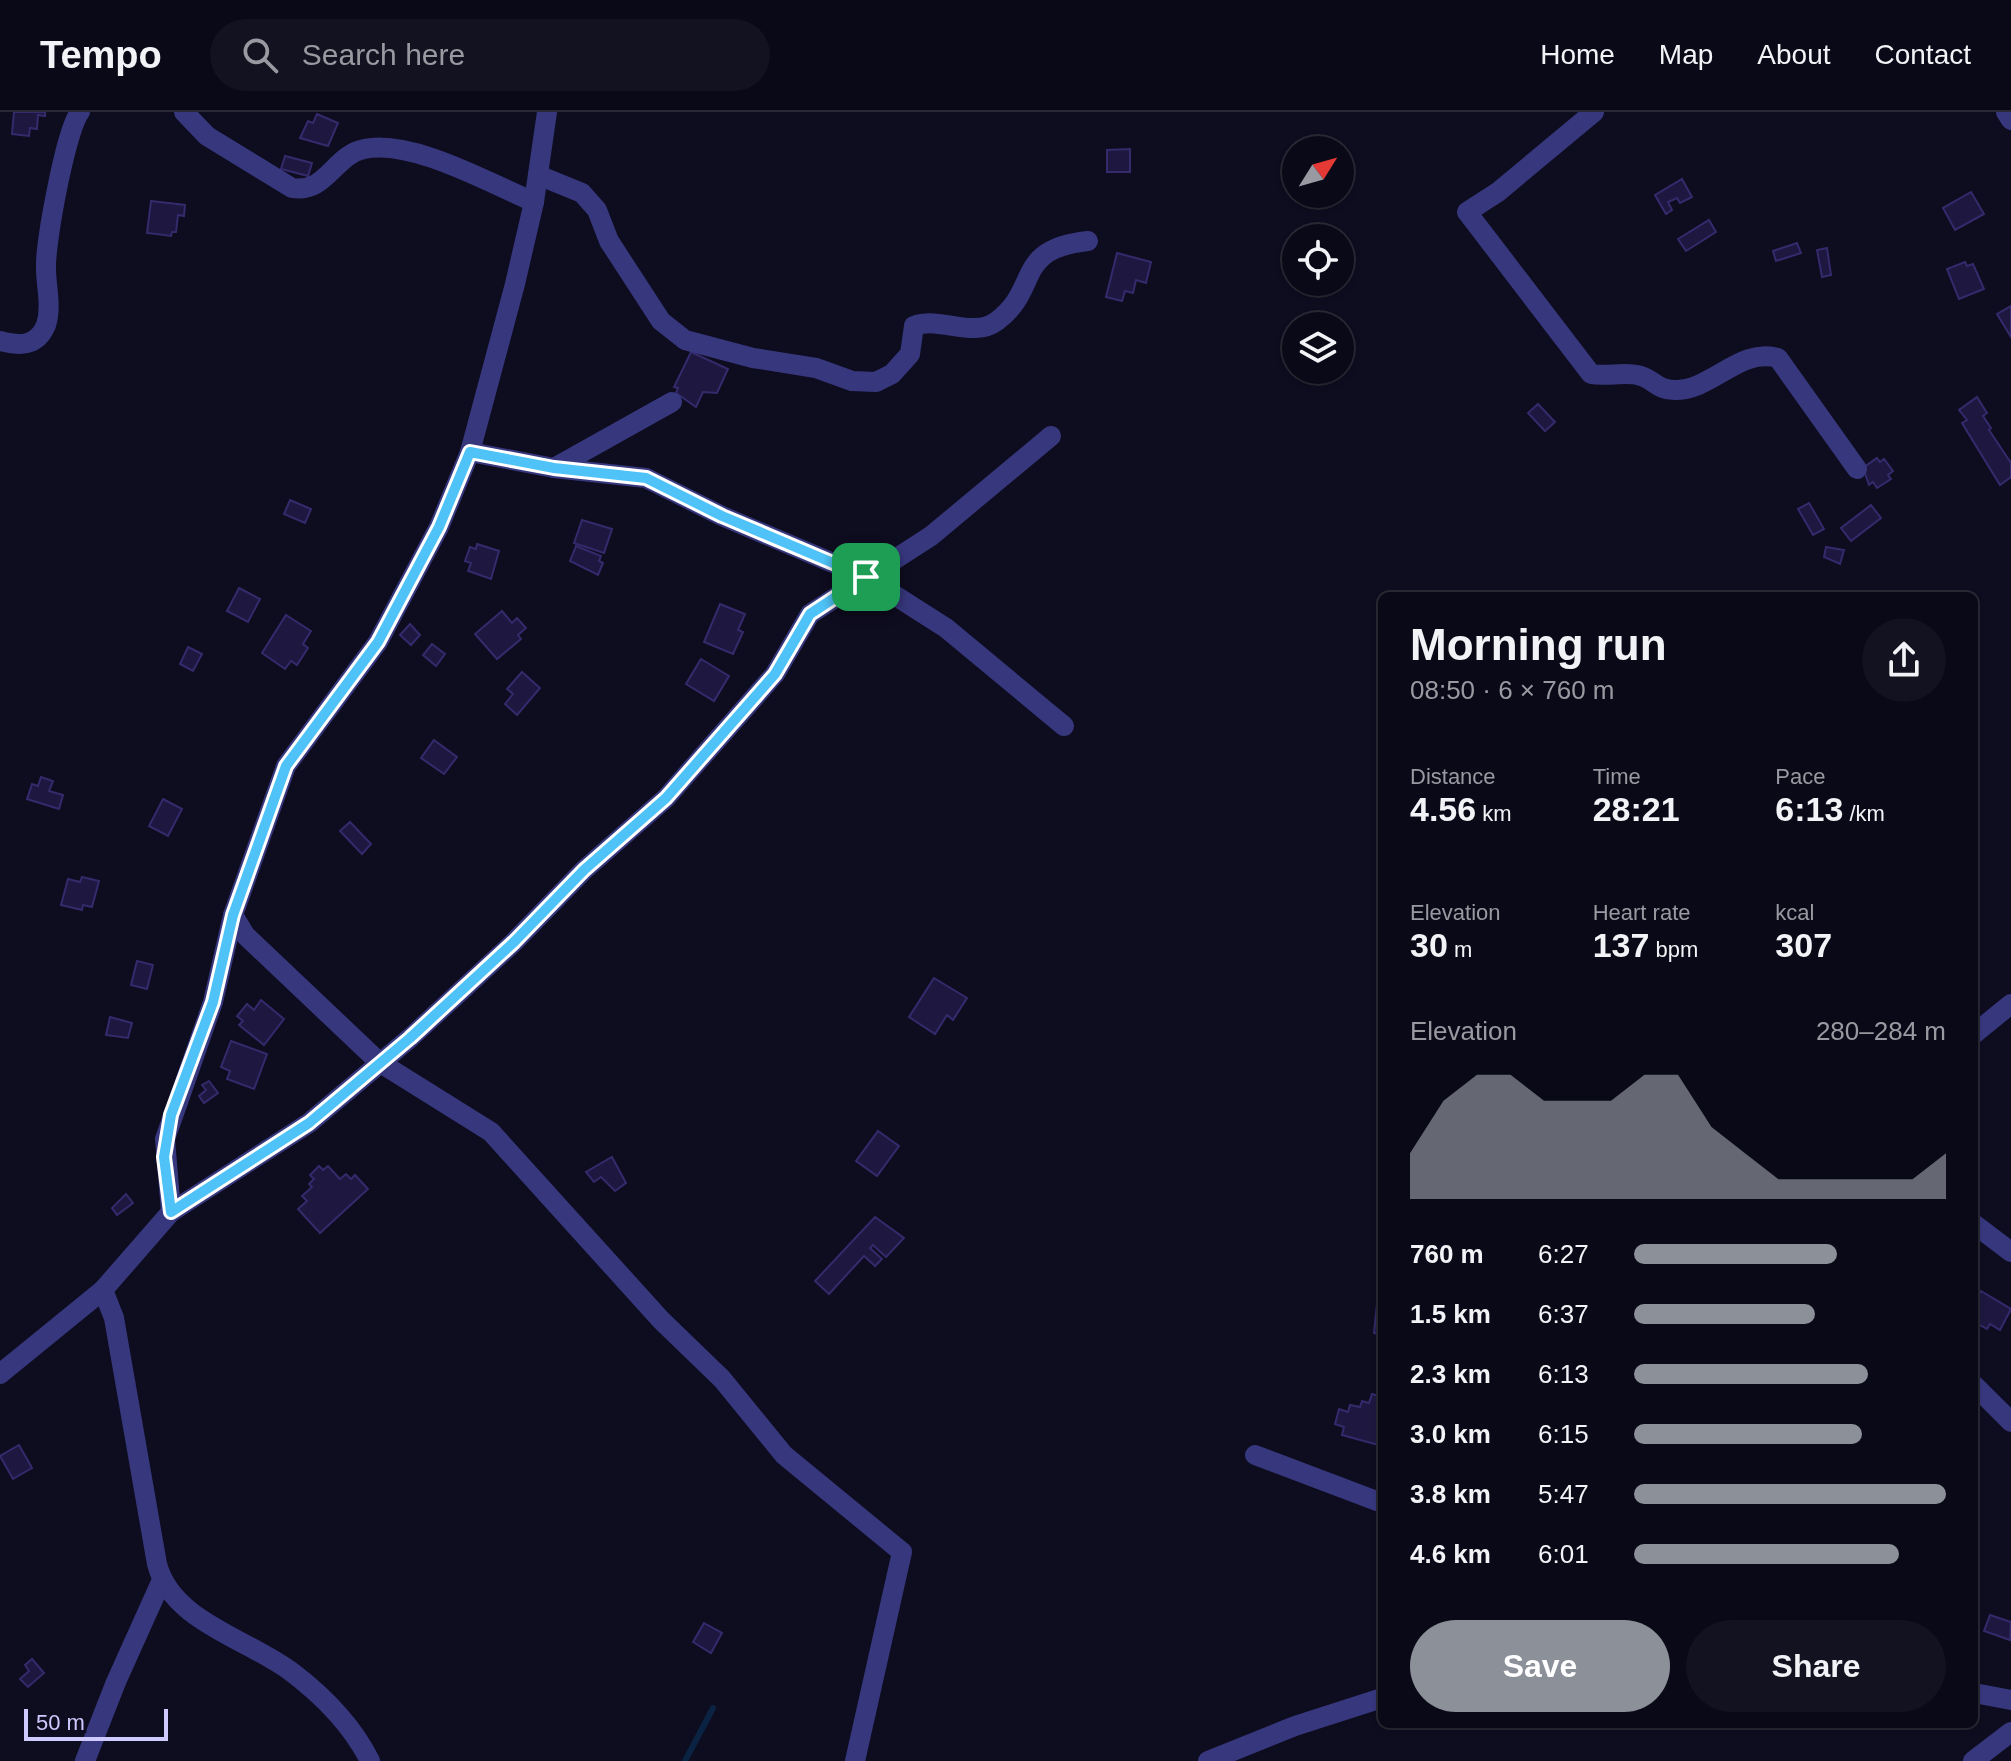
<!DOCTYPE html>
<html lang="en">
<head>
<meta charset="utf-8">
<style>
	:root { --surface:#0a0917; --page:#131220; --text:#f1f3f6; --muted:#999aa1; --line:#2a2a36; --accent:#8c9099 }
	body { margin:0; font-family:Arial,sans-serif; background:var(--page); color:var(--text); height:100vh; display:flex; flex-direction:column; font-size:30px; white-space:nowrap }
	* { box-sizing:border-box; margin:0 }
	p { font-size:26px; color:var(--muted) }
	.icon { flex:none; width:44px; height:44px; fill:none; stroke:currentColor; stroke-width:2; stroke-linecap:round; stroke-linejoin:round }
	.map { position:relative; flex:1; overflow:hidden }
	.drawer { position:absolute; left:1378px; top:480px; width:600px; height:1136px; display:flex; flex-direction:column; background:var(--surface); border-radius:12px; box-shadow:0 2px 6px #0004,0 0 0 2px var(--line) }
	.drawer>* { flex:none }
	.needle { width:52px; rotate:53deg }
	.fabs { position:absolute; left:1282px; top:24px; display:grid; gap:16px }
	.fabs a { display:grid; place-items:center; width:72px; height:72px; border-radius:50%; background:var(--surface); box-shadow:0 2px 6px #0004,0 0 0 2px var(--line); font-size:40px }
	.scale { position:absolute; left:24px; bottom:20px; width:144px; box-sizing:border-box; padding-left:8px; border:4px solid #cecaff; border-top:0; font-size:22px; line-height:28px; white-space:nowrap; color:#cecaff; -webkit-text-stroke:6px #0e0c1f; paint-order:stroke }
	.pin { position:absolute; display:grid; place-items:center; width:68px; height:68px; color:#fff; margin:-34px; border-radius:16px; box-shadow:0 4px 12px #0006 }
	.round { display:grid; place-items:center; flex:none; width:84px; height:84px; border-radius:42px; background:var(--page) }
	.headline { display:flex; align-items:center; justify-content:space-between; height:136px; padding:0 32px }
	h1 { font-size:44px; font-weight:600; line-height:60px }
	.stats { display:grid; grid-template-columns:repeat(3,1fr); gap:12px; height:136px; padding:8px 32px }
	.stats div { display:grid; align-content:center }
	.stats b { font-size:34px; font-weight:600 }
	.stats small { font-size:22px; font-weight:400 }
	.stats p { font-size:22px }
	.chart { height:224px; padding:16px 32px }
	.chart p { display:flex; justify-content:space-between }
	.chart svg { width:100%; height:144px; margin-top:8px; fill:var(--accent); opacity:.7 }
	.action { display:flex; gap:16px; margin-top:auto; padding:16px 32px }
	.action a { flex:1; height:92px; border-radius:48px; background:var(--accent); color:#fff; font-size:32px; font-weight:600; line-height:92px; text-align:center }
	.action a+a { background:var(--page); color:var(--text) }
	ul { padding:0 32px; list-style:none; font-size:26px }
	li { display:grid; grid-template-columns:128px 96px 1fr; align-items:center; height:60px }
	li i { height:20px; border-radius:10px; background:var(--accent) }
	header { display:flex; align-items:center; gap:48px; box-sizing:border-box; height:112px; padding:0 40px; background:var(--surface); border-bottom:2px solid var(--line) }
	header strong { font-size:38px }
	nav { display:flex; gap:44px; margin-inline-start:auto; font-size:28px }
	.search { width:560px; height:72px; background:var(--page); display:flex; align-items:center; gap:20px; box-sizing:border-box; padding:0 28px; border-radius:44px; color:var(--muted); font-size:30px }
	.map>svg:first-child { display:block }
</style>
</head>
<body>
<header>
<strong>Tempo</strong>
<div class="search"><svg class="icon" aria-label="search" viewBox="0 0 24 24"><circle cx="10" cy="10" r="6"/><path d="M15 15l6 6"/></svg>Search here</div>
<nav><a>Home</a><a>Map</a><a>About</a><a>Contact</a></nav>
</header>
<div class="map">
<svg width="2011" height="1649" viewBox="0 0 2011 1649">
	<rect width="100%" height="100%" fill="#0e0c1f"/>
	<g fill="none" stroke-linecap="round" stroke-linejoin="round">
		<!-- stream -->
		<polyline stroke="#0b2343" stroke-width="6" points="685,1649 713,1596"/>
	</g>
	<!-- building -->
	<g fill="#1e1840" stroke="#342a6c" stroke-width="2">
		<polygon points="14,0 45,0 45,4 38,3 37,17 30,16 29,24 12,22"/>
		<polygon points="317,2 338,11 328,34 300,26 308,9 313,11"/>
		<polygon points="1130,37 1130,60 1107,60 1107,38"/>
		<polygon points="285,44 312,51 308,64 281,57"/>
		<polygon points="1682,67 1692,85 1680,91 1677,86 1668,90 1672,98 1666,102 1655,83"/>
		<polygon points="1971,80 1984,102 1955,118 1943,96"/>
		<polygon points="151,89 185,93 184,104 178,103 176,120 172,120 171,124 147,121"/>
		<polygon points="1709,108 1716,120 1686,139 1678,127"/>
		<polygon points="1797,131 1801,141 1776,149 1773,139"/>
		<polygon points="1827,136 1831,163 1822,165 1817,138"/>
		<polygon points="1117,141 1151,150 1146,171 1136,168 1133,181 1125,179 1122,189 1106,185"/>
		<polygon points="1965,150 1967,154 1973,152 1984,177 1959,187 1947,157"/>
		<polygon points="2011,194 2011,225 1997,202"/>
		<polygon points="691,240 728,257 717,281 703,280 696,295 676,281 678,276 674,275"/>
		<polygon points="1977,285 1987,301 1983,304 1991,316 1989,318 2011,351 2011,365 2000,373 1962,311 1967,308 1959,298"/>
		<polygon points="1538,292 1555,310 1545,319 1528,301"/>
		<polygon points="1877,346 1880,350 1884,347 1893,359 1888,363 1891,367 1877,376 1873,370 1869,373 1863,356"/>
		<polygon points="290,388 311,397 305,411 284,402"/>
		<polygon points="1809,391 1824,417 1813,423 1798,397"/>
		<polygon points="1871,393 1881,406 1851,429 1841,416"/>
		<polygon points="582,408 612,417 604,441 574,431"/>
		<polygon points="477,432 499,439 491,467 468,459 471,451 465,449 470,435 476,437"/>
		<polygon points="576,434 601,444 599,449 603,451 598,463 570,449"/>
		<polygon points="1826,435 1844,438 1840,452 1824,445"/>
		<polygon points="239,476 260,487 248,510 227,499"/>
		<polygon points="720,492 745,502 738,518 743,520 733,542 704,530"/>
		<polygon points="502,499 512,511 517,506 526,516 518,523 521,527 497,547 475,522"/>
		<polygon points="286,503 311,519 303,532 308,536 297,553 291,549 285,557 262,541"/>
		<polygon points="410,512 420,523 411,533 400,523"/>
		<polygon points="432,532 445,542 436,554 423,543"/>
		<polygon points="188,535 202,542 193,559 180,552"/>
		<polygon points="701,547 729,564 714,589 686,572"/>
		<polygon points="522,560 540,576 517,603 505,592 513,582 507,577"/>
		<polygon points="434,628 457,645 444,662 421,646"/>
		<polygon points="41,665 53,669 49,679 63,683 59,697 27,687 32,672 38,674"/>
		<polygon points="163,687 182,697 168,724 149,714"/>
		<polygon points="350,710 371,732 362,742 340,719"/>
		<polygon points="82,765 99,769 92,795 83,793 82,798 61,793 68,767 80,770"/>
		<polygon points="137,849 153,853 147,877 131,873"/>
		<polygon points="934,866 967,886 953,908 947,903 935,922 909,905"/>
		<polygon points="261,888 284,907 264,933 239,913 243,909 237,904 247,892 254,898"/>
		<polygon points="110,905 132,911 128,926 106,923"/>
		<polygon points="231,929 267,942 254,977 227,967 230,959 221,955"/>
		<polygon points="209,969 218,981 204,991 199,984 206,978 202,973"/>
		<polygon points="878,1019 899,1034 877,1064 856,1049"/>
		<polygon points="612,1045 626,1071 615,1079 601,1065 594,1070 586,1060"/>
		<polygon points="319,1054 323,1058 328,1054 340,1067 346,1062 351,1067 355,1063 368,1077 320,1121 298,1097 307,1089 302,1084 312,1075 309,1072 314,1067 310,1063"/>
		<polygon points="126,1082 133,1091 117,1103 112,1096"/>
		<polygon points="875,1105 904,1126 886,1145 873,1133 870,1136 882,1147 875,1154 864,1144 829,1182 815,1169"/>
		<polygon points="1981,1179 2011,1197 2000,1218 1990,1212 1987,1217 1974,1210 1974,1191"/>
		<polygon points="1377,1192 1382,1193 1382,1223 1374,1221"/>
		<polygon points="1372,1282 1382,1285 1382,1334 1342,1323 1344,1315 1335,1312 1339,1297 1348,1300 1350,1293 1360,1295 1362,1289 1369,1291"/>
		<polygon points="19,1333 32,1356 13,1367 0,1344"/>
		<polygon points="1990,1503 2011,1510 2010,1528 1984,1519"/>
		<polygon points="704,1511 722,1521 711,1541 693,1530"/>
		<polygon points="32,1547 44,1561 28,1575 20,1567 29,1559 25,1553"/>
	</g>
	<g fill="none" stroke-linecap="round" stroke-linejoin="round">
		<!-- minor -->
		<g stroke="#37377e" stroke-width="20">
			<path d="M184,0L207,24L292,76C326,82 334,43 364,37C412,27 489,71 534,90"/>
			<path d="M1594,0L1498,80L1467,100L1591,262C1607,265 1627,259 1641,264C1654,268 1658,278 1674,278C1712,279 1739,235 1778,246L1857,357"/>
			<polyline points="2006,0 2011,8"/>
			<path d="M538,63L582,81L597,98L609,129L661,209L685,228L753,246L816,256L852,269L876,270L892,262L910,242L914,214C941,204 973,227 997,209C1041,176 1013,137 1088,129"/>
			<path d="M0,229C19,234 37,235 46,213C52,195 46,174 46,157C45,131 66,17 80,0"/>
			<polyline points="470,340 554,356 646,366 722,404 866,465 946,516 1064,614"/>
			<polyline points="554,356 672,290"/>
			<polyline points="233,803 245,823 379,950 491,1020 661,1208 722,1267 784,1343 902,1440 855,1649"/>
			<polyline points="1974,922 2011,892"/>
			<polyline points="171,1100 165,1027 213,890 233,803 286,654 378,530 439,415 470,340 515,172 534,90 547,0"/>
			<polyline points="1974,1112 2011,1140"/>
			<path d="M103,1178L114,1206L157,1452C172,1510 249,1527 293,1561C323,1584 353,1615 370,1649"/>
			<polyline points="0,1262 103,1178 171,1100 309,1011 410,926 514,830 584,758 666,686 775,562 810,502 931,424 1051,324"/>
			<polyline points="1974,1273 2011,1310"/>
			<polyline points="1255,1343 1382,1391"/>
			<polyline points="1974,1581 2011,1588"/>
			<polyline points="85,1649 116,1570 161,1470"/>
			<polyline points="1208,1649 1295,1614 1382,1586"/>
			<polyline points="1973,1649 2011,1620"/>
		</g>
	</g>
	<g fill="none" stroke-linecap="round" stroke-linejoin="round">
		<defs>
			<polygon id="route" points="470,340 554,356 646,366 722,404 866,465 810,502 775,562 666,686 584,758 514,830 410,926 309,1011 171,1100 164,1045 171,1003 213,890 233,803 286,654 378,530 439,415"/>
		</defs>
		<!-- route casing -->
		<use href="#route" stroke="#fff" stroke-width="16"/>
		<!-- route -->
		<use href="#route" stroke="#4fc3f7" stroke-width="10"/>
	</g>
</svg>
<div class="fabs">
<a><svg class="needle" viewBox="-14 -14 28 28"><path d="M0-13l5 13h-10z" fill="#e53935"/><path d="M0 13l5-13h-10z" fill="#999aa1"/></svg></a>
<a><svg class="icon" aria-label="locate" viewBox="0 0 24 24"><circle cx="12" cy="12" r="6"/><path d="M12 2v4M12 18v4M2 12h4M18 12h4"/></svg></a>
<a><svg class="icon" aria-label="layers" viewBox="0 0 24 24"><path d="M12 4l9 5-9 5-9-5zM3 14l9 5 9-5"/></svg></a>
</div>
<div class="scale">50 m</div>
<div class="pin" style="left:866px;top:465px;background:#1e9e55"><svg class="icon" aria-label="arrive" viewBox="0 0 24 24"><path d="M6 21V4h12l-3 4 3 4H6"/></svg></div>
<section class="drawer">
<div class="headline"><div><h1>Morning run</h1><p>08:50 · 6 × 760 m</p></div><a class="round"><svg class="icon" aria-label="share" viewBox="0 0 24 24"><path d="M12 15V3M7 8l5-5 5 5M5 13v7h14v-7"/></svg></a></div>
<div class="stats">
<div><p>Distance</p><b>4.56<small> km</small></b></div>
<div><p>Time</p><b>28:21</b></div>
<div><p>Pace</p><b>6:13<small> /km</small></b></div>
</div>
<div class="stats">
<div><p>Elevation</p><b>30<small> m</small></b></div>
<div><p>Heart rate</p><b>137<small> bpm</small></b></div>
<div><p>kcal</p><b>307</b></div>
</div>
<div class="chart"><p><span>Elevation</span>280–284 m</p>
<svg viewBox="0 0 160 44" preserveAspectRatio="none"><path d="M0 44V30L10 14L20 6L30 6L40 14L50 14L60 14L70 6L80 6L90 22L100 30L110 38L120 38L130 38L140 38L150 38L160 30V44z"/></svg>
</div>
<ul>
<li><b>760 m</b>6:27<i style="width:65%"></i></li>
<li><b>1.5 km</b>6:37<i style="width:58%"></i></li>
<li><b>2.3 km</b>6:13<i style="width:75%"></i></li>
<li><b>3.0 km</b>6:15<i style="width:73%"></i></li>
<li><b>3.8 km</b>5:47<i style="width:100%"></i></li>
<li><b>4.6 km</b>6:01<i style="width:85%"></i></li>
</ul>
<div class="action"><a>Save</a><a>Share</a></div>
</section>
</div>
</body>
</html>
